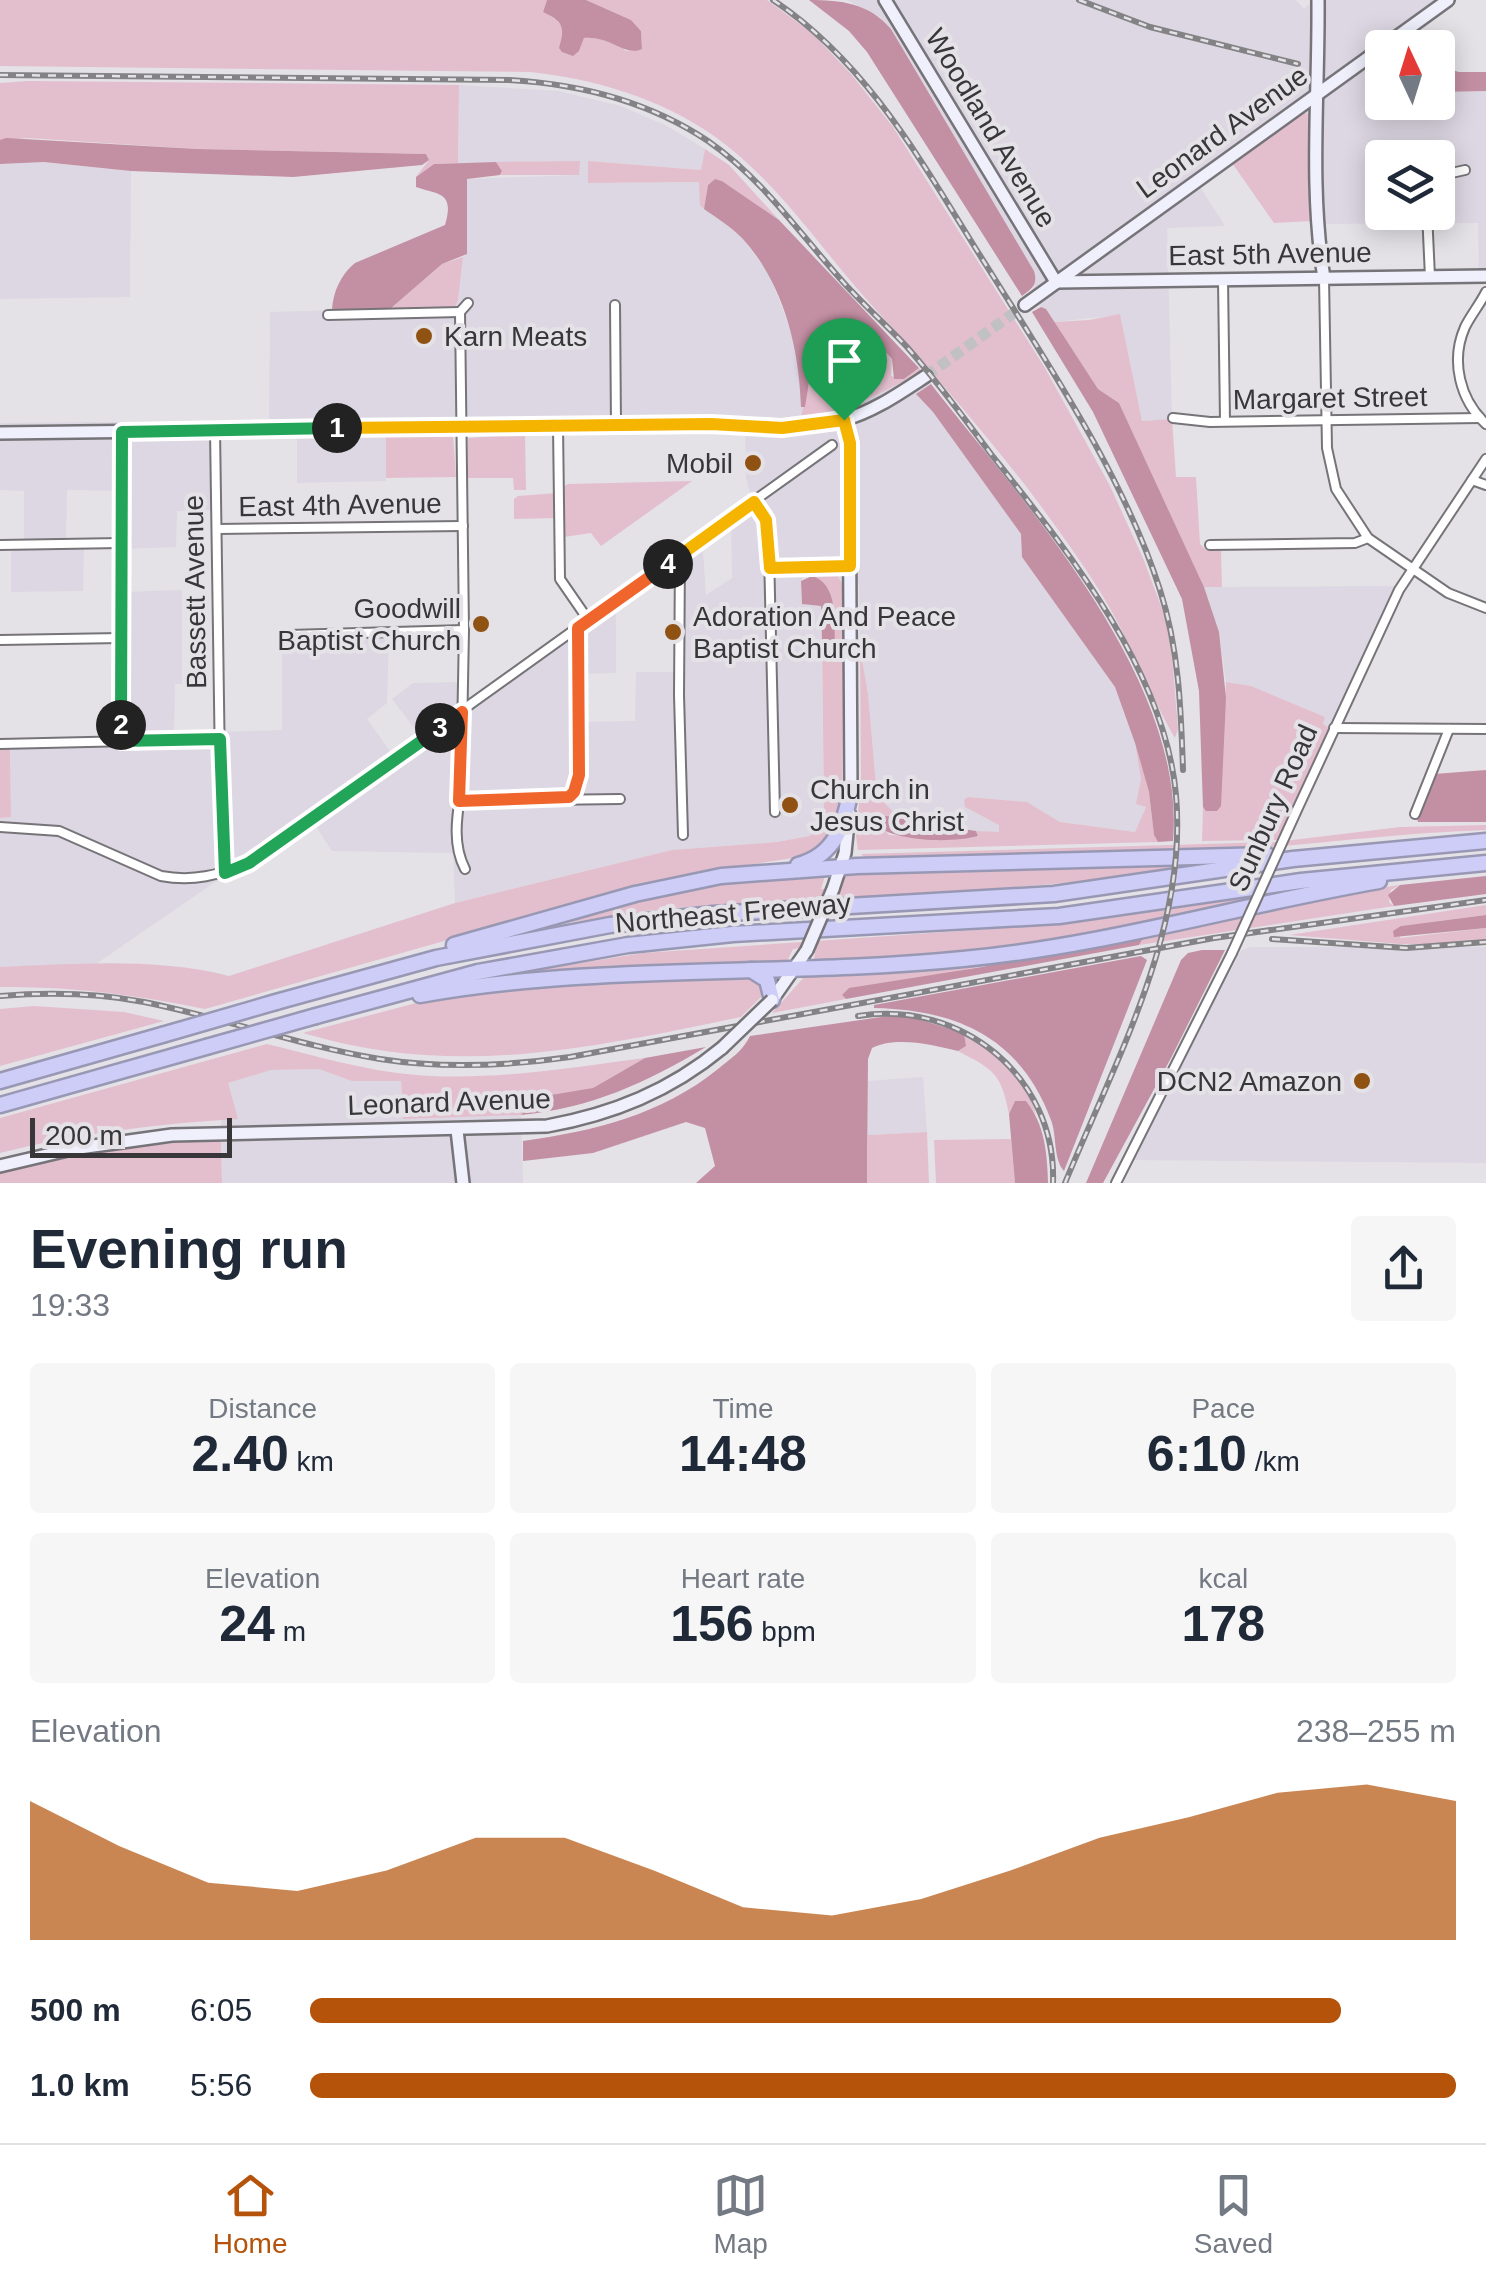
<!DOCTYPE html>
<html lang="en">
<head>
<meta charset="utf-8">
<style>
	:root { --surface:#fff; --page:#f6f6f7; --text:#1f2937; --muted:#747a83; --line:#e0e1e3; --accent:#b45309 }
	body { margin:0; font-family:Arial,sans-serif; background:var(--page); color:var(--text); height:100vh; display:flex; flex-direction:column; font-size:38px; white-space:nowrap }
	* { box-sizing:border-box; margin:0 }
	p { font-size:32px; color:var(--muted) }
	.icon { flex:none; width:55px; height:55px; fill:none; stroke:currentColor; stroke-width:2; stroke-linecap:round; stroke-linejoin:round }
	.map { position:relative; height:1183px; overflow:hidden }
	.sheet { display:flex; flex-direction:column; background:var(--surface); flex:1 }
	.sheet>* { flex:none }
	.needle { width:65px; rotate:356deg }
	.controls { position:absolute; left:1365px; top:30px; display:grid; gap:20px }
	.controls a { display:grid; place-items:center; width:90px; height:90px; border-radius:10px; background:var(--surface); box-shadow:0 5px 25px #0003; font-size:50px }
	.scale { position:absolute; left:30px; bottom:25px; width:202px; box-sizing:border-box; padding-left:10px; border:5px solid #373638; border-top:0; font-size:28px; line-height:35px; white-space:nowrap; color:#373638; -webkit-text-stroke:8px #e4e2e6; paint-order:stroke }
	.pin { position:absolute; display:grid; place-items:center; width:85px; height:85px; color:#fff; margin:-102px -42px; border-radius:50% 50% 50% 0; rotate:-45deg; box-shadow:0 0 10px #0007 }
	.pin .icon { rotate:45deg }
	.km { position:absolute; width:50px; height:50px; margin:-25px; border-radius:50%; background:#222; color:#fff; font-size:28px; line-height:50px; text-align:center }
	.round { display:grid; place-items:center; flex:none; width:105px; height:105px; border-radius:10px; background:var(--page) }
	.headline { display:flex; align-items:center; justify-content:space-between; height:170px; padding:0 30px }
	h1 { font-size:55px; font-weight:700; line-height:75px }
	.stats { display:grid; grid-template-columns:repeat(3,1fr); gap:15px; height:170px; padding:10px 30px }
	.stats div { display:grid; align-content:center; border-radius:10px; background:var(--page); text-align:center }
	.stats b { font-size:50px; font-weight:700 }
	.stats small { font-size:28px; font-weight:400 }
	.stats p { font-size:28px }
	.chart { height:280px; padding:20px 30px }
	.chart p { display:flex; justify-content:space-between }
	.chart svg { width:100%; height:180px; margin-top:10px; fill:var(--accent); opacity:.7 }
	ul { padding:0 30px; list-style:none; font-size:32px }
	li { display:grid; grid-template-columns:160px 120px 1fr; align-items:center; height:75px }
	li i { height:25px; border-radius:12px; background:var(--accent) }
	.menu { display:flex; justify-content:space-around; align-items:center; height:140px; border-top:2px solid var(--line); background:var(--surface); font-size:28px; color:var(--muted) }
	.menu a { display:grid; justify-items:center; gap:5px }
	.menu .on { color:var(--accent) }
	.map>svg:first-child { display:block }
</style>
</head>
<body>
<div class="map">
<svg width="1486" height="1183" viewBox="0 0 1486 1183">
	<rect width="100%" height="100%" fill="#e4e2e6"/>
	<!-- built -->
	<g fill="#dcd7e2" fill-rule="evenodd">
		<path d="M847,0H1296L1304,9L1313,0H1436L1442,9L1382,48L1368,80L1382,85V102H1438V92L1486,91V275H1479L1478,223L1312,224L1302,112L1232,163L1229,159L1197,182L1225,226L1167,228L1172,419L1142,421L1120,315L1054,322L1041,307L1033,288L1036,279L1034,271L891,29L881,18ZM1382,158H1438V212H1382Z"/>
		<polygon points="459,85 558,91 621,106 667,126 705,149 701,170 589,161 588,183 700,182 769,274 797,347 800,372 830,414 859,404 922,371 931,384 917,394 919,398 933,412 1021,534 1022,557 1115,687 1135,743 1141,779 1137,803 1146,807 1135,832 1060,822 1027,802 968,797 965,807 999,825 999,832 989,833 902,818 890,810 879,796 876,785 868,693 860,649 859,585 843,585 841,580 805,573 801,581 802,604 821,606 824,810 811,836 777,842 672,850 455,903 453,853 332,851 315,825 258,866 236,877 215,882 96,964 0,967 0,818 11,817 10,743 122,742 121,592 182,590 182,684 175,684 174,739 220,739 220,732 282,730 282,634 389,633 387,703 367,719 395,758 422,738 392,699 413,683 465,682 466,707 616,600 616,673 578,674 577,722 635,721 636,672 679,672 679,555 702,537 706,595 732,578 731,518 752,501 746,478 745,422 525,426 525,434 387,436 386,481 297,483 297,436 269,421 270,312 454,307 458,300 463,257 467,254 467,179 579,175 579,161 458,163"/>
		<polygon points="44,162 131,171 130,297 0,299 0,164"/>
		<polygon points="215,421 217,510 177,511 176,547 121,549 121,491 67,490 66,544 84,544 83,591 11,592 11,546 24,546 24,491 0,490 0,423"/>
		<polygon points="1401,586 1334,731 1323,724 1325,717 1251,686 1226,682 1219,632 1204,587"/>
		<polygon points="1250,947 1486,947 1486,1163 1130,1160 1241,951"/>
		<polygon points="319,1069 353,1081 401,1081 402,1118 521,1115 523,1183 222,1183 221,1120 237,1118 227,1083 271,1070"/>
		<polygon points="923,1077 927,1132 868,1135 868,1081"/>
	</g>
	<!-- green -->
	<g fill="#e3bfcd">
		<path d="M0,0H547L543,12C563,20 566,35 579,51L584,38C601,37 614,39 626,51L642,49L641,31L631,20L586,0H767L812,33L851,74L893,127L1045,368L1110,486L1143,558L1164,614L1171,643L1178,729L1175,738C1147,690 1129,637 1099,590C1033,486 950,392 868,301C818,245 776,180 714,136C660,98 595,79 530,72L0,66Z"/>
		<polygon points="28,81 459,85 458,163 434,164 416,177 429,160 426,154 197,149 27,138 0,140 0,83"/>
		<polygon points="1302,112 1310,115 1312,121 1312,221 1274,223 1232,163"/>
		<polygon points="705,149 729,165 779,220 722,181 715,179 708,185 704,209 700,205 699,182 588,183 588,161 701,170"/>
		<polygon points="580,161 579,175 500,175 502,171 496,162"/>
		<polygon points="463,257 458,300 455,307 390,309 442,264"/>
		<polygon points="1120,314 1142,421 1172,419 1176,477 1196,477 1200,544 1206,550 1221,550 1222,587 1204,587 1119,403 1098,389 1054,322 1089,320"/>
		<path d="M883,349L892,359L891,376L904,379L919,368L922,371C882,393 847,412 801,417L809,382C822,376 842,383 852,393L863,375L865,358L874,350Z"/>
		<polygon points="525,434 526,490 514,490 513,478 467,478 468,438"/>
		<polygon points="453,435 456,477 386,478 386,436"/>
		<polygon points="692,481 601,546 591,533 564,537 563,492 563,487 568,484"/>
		<polygon points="557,493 557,518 514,519 514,499 518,496"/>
		<path d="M830,572L837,575L843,585L842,811L826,843L807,856L676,876L637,886L205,1009C137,995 70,986 0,987V967C76,964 155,957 229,976L455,903L672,850L777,842L810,836L824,810L822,644L834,646L812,576L804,577L805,573Z"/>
		<path d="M860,649L868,693L876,785C880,801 889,809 902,818L878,817L877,820L889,835L971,838L978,836L976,831L999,832V825L965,807L964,800L968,797L1027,802L1060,822L1135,832L1146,807L1136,804L1141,779L1135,743L1149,792L1154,835L1158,842L858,850L856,836L861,781Z"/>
		<polygon points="1226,682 1251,686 1325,717 1323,724 1329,728 1278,840 1202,841 1203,807 1206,811 1222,763"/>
		<polygon points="0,748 10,748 11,817 0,818"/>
		<path d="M1486,825V830C1395,833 1304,846 1213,851C1097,857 980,858 864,857L861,854L1276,842L1400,827Z"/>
		<path d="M1172,860V869C1012,895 848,895 687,907C636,911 586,920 536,928L695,887L822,874L824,879L821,889L841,888L847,873Z"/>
		<polygon points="1400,885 1391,890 1389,902 1394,906 1139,945 1142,940 1137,937 1348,892"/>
		<polygon points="1256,896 1256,900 1034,947 822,964 814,960 816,947 793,949 788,959 783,962 510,978 506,975 643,953 1019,927"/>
		<polygon points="1486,905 1486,915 1401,926 1400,938 1486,928 1486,944 1400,944 1289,935"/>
		<polygon points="1032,956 842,995 846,999 772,1013 806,975"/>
		<path d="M752,976L761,980L762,996L741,1017C591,1048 455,1079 303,1033L416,1003L496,990Z"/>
		<polygon points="34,1006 124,1012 164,1021 0,1066 0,1009"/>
		<path d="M964,1033C994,1052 1027,1078 1036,1115L1026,1101H1015L1009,1114C1001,1073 994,1070 958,1051L966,1046Z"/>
		<path d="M267,1044C316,1056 366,1071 416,1075C493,1081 568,1068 645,1058L593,1088L524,1106L521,1115L403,1119L401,1081H352L319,1069L271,1070L228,1083L238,1119C157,1124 78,1133 0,1153V1118Z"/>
		<polygon points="927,1132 929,1183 867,1183 868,1135"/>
		<polygon points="1011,1139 1015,1183 936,1183 934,1140"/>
		<path d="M221,1140L222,1183H0V1172C76,1155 143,1143 221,1140Z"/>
	</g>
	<!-- forest -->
	<g fill="#c38fa3">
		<path d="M547,0H586L631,20L641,31L642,49C624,57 612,36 584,38L579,51L573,56L562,52L559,48C566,26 562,21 543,12Z"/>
		<path d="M809,0C841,0 869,3 891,29L1034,271C1038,284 1033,288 1022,296L867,52L849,31Z"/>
		<polygon points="1438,66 1459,72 1486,72 1486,91 1438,92"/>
		<polygon points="6,138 197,149 426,154 429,160 422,165 293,177 131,171 44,162 0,164 0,140"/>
		<path d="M496,162L502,171L500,175L467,179V254L442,264L390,309L332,310C333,292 341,274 355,263L445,225C455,191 438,195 416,187V177L434,164Z"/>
		<path d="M715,179L722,181L779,220L919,368L904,379H894L892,359L883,349C868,349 861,361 863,375L872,380L875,389L872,394L854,398L846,387L812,379L809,382L805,407H801C799,347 784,284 742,238C731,227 717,218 704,209L708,185Z"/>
		<polygon points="1041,307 1046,309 1098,389 1119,403 1204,587 1219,632 1226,698 1221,806 1217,811 1206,811 1203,807 1199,691 1182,599 1093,412 1032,312"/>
		<path d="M931,384C1024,503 1187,680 1173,841L1158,842L1154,835L1149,792L1135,743L1115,687L1022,557L1021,534L933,412L916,394Z"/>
		<path d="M812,576C839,584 834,623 835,646L822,644L821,606L802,604L801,581Z"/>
		<polygon points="1486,770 1486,822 1418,822 1416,816 1434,774"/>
		<path d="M886,816L976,831L978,836C953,843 898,842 877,826L878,817Z"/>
		<polygon points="1486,876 1486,894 1394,906 1388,895 1400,885"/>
		<polygon points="1486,915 1486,928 1394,937 1393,931 1401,926"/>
		<polygon points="1137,937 1142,940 1139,945 846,999 842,995 849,988 982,967"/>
		<polygon points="1202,950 1225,950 1171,1058 1103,1183 1086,1183 1181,960 1188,953"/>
		<path d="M1141,956L1147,960L1064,1171C1053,1159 1057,1135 1051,1120C1020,1037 957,1010 874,1008V1005Z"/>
		<path d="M888,1016L911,1017L964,1033L966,1046L958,1051C933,1045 896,1036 872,1048L868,1059L867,1183H696L715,1166L705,1128L686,1122L593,1153L523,1161V1141C594,1131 661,1115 718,1069C730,1059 743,1051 750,1036Z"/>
		<path d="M706,1047C646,1083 591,1108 521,1115L533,1098L593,1088L645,1058Z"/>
		<path d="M1015,1101H1026C1045,1125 1047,1153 1048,1183H1015L1009,1114Z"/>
	</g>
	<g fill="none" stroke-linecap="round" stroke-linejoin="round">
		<!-- secondary-tunnel -->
		<polyline stroke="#c1c0c3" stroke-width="11" stroke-dasharray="11 5.5" stroke-linecap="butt" points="926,376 1025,305"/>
		<defs>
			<g id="street">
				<polyline points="1438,176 1465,170"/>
				<polyline points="1427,212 1430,277"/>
				<polyline points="1324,278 1327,448 1336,489 1368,538 1448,593 1486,608"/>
				<polyline points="1223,280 1225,421"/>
				<path d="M1486,292C1480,304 1471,315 1465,327C1450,361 1460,400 1486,424"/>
				<polyline points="615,305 616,425"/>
				<polyline points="328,315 460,312"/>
				<polyline points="1173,418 1210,422 1480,418"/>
				<polyline points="558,426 560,579 589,621"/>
				<polyline points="215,430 221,835 225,873"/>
				<polyline points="1472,480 1486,485"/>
				<polyline points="754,502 766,521 769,552 775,812"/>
				<polyline points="217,529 463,526"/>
				<polyline points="0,545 121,543"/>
				<polyline points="1210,545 1355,543 1368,538"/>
				<polyline points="680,555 679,695 683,835"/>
				<polyline points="770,567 850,566"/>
				<polyline points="289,635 464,630"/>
				<polyline points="0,640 121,638"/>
				<polyline points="1334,728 1486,729"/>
				<polyline points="121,741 122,432"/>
				<polyline points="0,744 220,739"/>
				<polyline points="563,799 574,792 579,775 578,629"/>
				<polyline points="459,801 620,799"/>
				<polyline points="1296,812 1399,590 1486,459"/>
				<polyline points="1415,814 1449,729"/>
				<path d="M0,827L59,831L161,876C194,882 218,875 249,863L832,445"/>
				<path d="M465,869C452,844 457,816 461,789L464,630L460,312L468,303"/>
				<polyline points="1116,1183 1232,953"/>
			</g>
			<g id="secondary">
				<polyline points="885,0 1056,282"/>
				<path d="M1318,0C1319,93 1309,186 1324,278"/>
				<polyline points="1056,282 1486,276"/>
				<polyline points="1025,305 1448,0"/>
				<polyline points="844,420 849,443 851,795"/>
				<path d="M0,433L711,424C755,426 799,431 843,420C873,412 900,393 926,376"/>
				<polyline points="833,889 845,853 849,813"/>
				<polyline points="772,1000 807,950"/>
				<polyline points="457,1130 463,1183"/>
				<path d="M0,1166L72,1149L172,1135L547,1126C613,1114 670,1091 722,1048"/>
			</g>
			<g id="highway">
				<path d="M798,865C836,855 844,824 851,790"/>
				<polyline points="454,945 635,894 721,876 857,866 1267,855"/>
				<polyline points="751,970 767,980 772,1000"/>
				<path d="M420,995C599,963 783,977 963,959C1104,946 1240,905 1379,881"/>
				<polyline points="276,1002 436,958 610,925 713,914 1054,894 1293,859 1486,841"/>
				<polyline points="316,1016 478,972 628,945 733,934 1059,916 1301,881 1486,863"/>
				<polyline points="0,1081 162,1035"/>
				<polyline points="0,1105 206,1047"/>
			</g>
		</defs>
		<!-- street casing -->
		<use href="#street" stroke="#767478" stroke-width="12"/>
		<!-- secondary casing -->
		<use href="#secondary" stroke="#767478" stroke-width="16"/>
		<!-- highway casing -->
		<use href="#highway" stroke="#9998b4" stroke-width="19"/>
		<!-- street -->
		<use href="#street" stroke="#fff" stroke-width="8"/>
		<!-- secondary -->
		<use href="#secondary" stroke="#f0f0fd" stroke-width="11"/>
		<!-- highway -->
		<use href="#highway" stroke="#cecdf7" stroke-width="14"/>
		<defs>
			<g id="rail">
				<path d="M773,0C874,67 929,176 993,276C1053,372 1126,482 1160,590C1179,649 1181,709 1183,770"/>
				<polyline points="1079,0 1150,27 1298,64"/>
				<path d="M0,75L509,80C581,84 648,101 708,141C764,180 799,233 844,283C864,305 886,325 907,347C937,381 964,418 991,454C1066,549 1165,670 1176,795C1188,931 1115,1061 1065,1183"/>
				<polyline points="1272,939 1406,948 1486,942"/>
				<path d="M0,996C48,992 97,993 144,1002C224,1018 300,1046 380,1059C444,1069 507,1066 570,1057L1214,938L1486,900"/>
				<path d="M858,1016C961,999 1057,1077 1053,1183"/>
			</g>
		</defs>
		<!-- rail casing -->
		<use href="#rail" stroke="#838284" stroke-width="6"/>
		<!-- rail -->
		<use href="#rail" stroke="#e4e2e6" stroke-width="2.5" stroke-dasharray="8" stroke-linecap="butt"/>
		<defs>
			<polyline id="street-bridge" points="1232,953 1296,812"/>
			<g id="secondary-bridge">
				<polyline points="807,950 833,889"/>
				<polyline points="722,1048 772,1000"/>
			</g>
			<g id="highway-bridge">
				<polyline points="162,1035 276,1002"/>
				<polyline points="206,1047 316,1016"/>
			</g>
		</defs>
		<!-- street-bridge casing -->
		<use href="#street-bridge" stroke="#767478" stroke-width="12" stroke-linecap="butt"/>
		<!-- secondary-bridge casing -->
		<use href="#secondary-bridge" stroke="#767478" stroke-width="16" stroke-linecap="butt"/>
		<!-- highway-bridge casing -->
		<use href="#highway-bridge" stroke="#9998b4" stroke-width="19" stroke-linecap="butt"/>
		<!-- street-bridge -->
		<use href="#street-bridge" stroke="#fff" stroke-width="8"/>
		<!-- secondary-bridge -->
		<use href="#secondary-bridge" stroke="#f0f0fd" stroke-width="11"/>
		<!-- highway-bridge -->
		<use href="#highway-bridge" stroke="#cecdf7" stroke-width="14"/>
	</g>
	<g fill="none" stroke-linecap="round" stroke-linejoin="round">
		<defs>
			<polyline id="split-1" points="337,428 711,424 782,428 844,420"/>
			<polyline id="split-2" points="121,725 122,432 337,428"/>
			<polyline id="split-3" points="121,725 121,741 220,739 225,873 249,863 440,728"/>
			<polyline id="split-4" points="440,728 462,712 459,801 569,797 574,792 579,775 578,628 668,564"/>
			<polyline id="split-5" points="668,564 754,502 766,520 770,568 850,566 850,443 844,420"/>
		</defs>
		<!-- split-1 casing -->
		<use href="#split-1" stroke="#fff" stroke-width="20"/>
		<!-- split-2 casing -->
		<use href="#split-2" stroke="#fff" stroke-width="20"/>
		<!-- split-3 casing -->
		<use href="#split-3" stroke="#fff" stroke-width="20"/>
		<!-- split-4 casing -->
		<use href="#split-4" stroke="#fff" stroke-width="20"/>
		<!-- split-5 casing -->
		<use href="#split-5" stroke="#fff" stroke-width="20"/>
		<!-- split-1 -->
		<use href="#split-1" stroke="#f5b400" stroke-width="12"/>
		<!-- split-2 -->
		<use href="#split-2" stroke="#22a559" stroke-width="12"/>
		<!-- split-3 -->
		<use href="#split-3" stroke="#22a559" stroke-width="12"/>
		<!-- split-4 -->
		<use href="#split-4" stroke="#f0652b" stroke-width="12"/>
		<!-- split-5 -->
		<use href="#split-5" stroke="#f5b400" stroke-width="12"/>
	</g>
	<!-- markers -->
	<g fill="#8f5213" stroke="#e4e2e6" stroke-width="4">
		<circle cx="424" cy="336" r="10"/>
		<circle cx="753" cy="463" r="10"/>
		<circle cx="481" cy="624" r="10"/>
		<circle cx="673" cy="632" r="10"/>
		<circle cx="790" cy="805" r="10"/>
		<circle cx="1362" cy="1081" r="10"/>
	</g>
	<g text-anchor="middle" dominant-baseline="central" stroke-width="8" stroke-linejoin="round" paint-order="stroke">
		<!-- street labels -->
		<g font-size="28" fill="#373638" stroke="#e4e2e6">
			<text transform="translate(991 128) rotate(59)">Woodland Avenue</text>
			<text transform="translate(1222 132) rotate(-36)">Leonard Avenue</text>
			<text transform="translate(1270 254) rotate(-1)">East 5th Avenue</text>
			<text transform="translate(1330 398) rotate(-1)">Margaret Street</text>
			<text transform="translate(340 505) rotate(-1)">East 4th Avenue</text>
			<text transform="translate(195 592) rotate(-91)">Bassett Avenue</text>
			<text transform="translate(1273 808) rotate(-66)">Sunbury Road</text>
			<text transform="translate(733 913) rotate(-5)">Northeast Freeway</text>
			<text transform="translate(449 1102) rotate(-2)">Leonard Avenue</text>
		</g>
		<!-- poi labels -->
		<g font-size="28" fill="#373638" stroke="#e4e2e6" text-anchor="start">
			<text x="444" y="336">Karn Meats</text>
			<text x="733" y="463" text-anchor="end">Mobil</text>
			<text x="461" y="608" text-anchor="end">Goodwill<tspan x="461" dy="32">Baptist Church</tspan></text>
			<text x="693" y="616">Adoration And Peace<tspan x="693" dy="32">Baptist Church</tspan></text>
			<text x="810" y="789">Church in<tspan x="810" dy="32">Jesus Christ</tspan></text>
			<text x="1342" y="1081" text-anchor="end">DCN2 Amazon</text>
		</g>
	</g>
</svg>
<div class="controls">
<a><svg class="needle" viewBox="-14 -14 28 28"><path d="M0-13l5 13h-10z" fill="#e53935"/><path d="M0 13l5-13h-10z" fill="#747a83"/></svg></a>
<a><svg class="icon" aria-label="layers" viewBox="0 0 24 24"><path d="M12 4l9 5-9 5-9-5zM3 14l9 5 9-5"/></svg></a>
</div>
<div class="scale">200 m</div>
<div class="pin" style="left:844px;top:420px;background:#1e9e55"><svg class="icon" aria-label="arrive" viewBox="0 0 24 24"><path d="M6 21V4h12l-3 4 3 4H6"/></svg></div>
<b class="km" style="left:337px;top:428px">1</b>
<b class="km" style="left:121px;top:725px">2</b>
<b class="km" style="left:440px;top:728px">3</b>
<b class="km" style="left:668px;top:564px">4</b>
</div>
<section class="sheet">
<div class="headline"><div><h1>Evening run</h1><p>19:33</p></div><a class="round"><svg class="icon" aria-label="share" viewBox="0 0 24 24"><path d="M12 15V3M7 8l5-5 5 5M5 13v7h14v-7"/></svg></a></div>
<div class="stats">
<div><p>Distance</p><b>2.40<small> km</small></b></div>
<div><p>Time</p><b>14:48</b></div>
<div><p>Pace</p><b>6:10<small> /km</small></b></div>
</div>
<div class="stats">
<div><p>Elevation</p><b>24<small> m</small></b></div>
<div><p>Heart rate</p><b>156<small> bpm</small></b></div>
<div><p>kcal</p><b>178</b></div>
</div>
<div class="chart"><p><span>Elevation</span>238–255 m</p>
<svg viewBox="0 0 160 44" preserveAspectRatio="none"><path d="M0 44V10L10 21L20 30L30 32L40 27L50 19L60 19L70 27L80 36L90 38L100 34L110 27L120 19L130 14L140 8L150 6L160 10V44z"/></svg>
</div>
<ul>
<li><b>500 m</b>6:05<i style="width:90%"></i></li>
<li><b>1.0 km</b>5:56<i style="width:100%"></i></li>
</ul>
</section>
<nav class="menu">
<a class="on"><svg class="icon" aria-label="home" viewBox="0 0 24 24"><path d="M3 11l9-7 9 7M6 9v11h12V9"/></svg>Home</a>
<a><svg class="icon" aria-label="map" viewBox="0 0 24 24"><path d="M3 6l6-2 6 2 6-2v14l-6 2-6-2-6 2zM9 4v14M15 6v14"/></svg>Map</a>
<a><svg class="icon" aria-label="saved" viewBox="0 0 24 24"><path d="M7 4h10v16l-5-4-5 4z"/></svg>Saved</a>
</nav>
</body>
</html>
